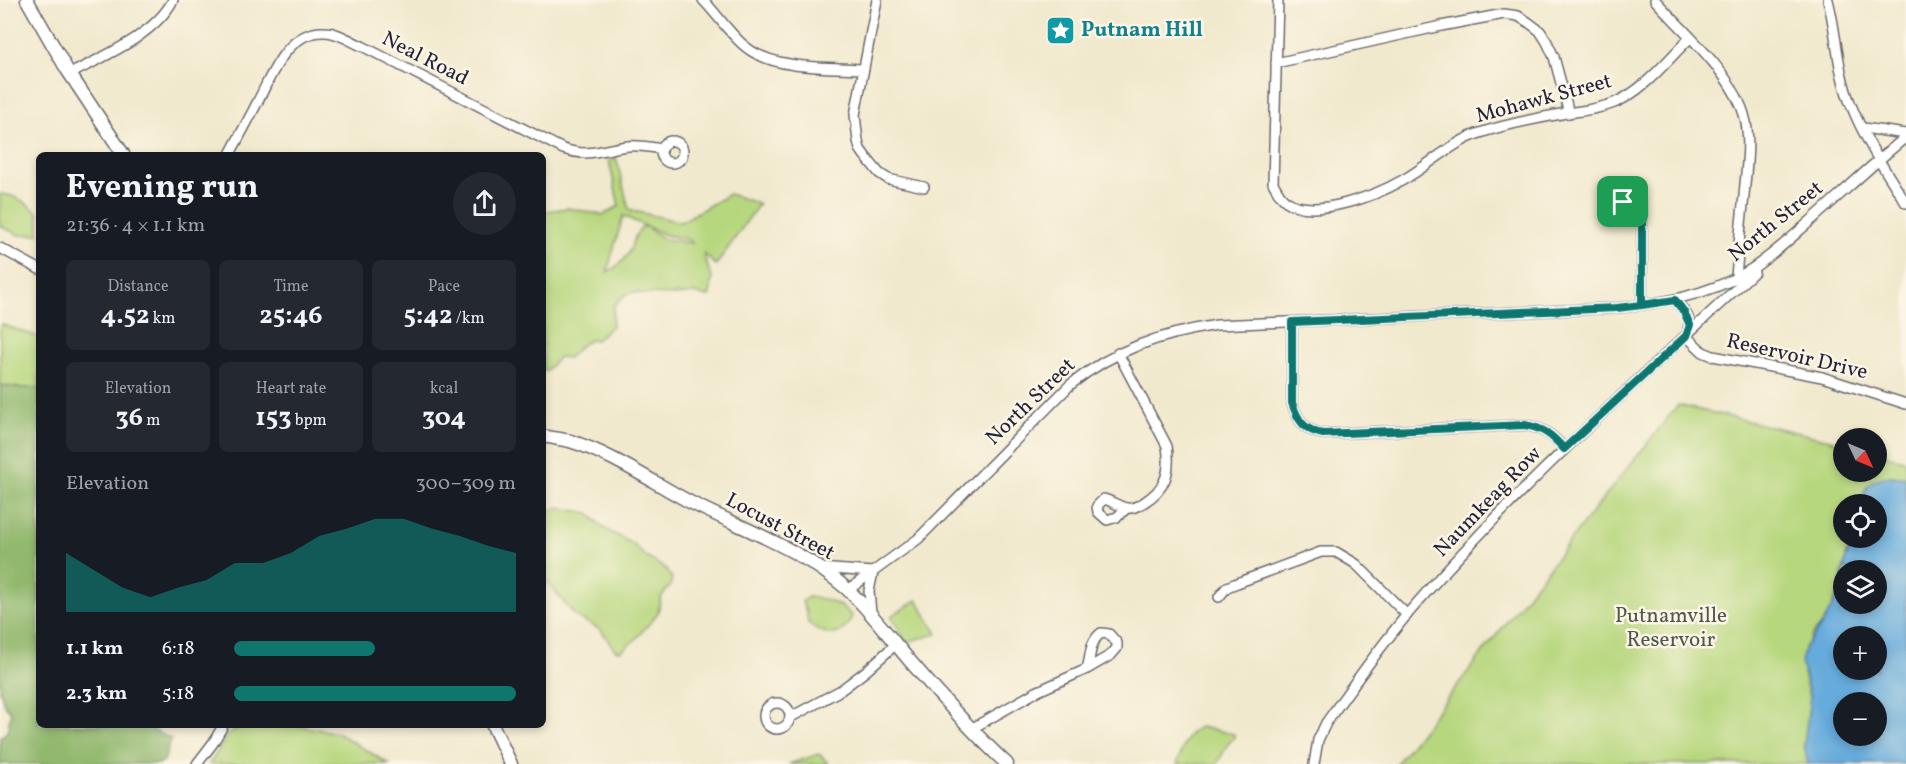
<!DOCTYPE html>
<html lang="en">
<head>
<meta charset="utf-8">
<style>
	:root { --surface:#171b24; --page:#242831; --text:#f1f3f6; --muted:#9ea1a6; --accent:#0f766e }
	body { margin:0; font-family:Vollkorn,serif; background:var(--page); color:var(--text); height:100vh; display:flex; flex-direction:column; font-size:22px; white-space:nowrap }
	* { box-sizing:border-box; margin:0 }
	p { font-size:20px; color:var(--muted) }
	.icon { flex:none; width:33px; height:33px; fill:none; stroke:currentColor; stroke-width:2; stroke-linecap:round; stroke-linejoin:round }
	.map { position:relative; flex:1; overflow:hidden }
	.panel { position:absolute; left:36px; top:152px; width:510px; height:576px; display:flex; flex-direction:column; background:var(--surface); border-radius:9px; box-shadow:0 3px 9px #0003 }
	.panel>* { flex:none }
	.needle { width:39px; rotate:134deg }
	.buttons { position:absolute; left:1833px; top:428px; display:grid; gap:12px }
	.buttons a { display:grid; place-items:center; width:54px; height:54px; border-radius:50%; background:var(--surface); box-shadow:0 3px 9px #0003; font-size:30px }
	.pin { position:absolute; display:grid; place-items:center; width:51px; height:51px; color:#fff; margin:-26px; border-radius:12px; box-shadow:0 3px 9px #0006 }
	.round { display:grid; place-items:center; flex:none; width:63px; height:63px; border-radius:32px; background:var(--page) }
	.headline { display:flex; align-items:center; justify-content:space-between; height:102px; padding:0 30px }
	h1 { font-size:33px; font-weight:700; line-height:45px }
	.stats { display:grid; grid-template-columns:repeat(3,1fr); gap:9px; height:102px; padding:6px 30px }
	.stats div { display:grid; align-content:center; border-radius:9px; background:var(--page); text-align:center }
	.stats b { font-size:26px; font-weight:700 }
	.stats small { font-size:16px; font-weight:400 }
	.stats p { font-size:16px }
	.chart { height:168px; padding:12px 30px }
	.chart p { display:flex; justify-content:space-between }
	.chart svg { width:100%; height:108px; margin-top:6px; fill:var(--accent); opacity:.7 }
	ul { padding:0 30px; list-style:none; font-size:20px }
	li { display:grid; grid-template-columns:96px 72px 1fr; align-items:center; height:45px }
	li i { height:15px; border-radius:8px; background:var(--accent) }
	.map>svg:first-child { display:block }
</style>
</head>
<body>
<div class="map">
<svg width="1906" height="764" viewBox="0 0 1906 764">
	<rect width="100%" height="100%" fill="#fcf5e5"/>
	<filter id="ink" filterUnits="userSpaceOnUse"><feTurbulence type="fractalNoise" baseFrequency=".0167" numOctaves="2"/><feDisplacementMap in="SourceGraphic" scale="12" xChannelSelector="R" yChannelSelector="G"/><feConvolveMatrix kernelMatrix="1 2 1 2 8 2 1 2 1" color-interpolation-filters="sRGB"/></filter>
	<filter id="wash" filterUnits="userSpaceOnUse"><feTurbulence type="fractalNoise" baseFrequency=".008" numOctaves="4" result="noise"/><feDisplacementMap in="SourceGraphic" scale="24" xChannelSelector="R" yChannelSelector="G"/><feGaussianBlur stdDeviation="1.35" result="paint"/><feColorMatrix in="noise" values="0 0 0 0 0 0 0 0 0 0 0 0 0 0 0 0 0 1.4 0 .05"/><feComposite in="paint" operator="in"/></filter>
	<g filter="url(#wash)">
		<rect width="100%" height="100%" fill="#f1e9cd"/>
		<!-- green -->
		<g fill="#b7d77e" stroke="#6c7c5c" stroke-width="1.5" fill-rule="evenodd">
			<path d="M616,157L629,210L681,222L729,194L759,204L716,265L703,253L712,278L710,295L706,297L695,293L678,295L643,294L635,292L626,294L614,305L612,326L596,340C584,338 576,351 568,358L559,357L546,371H543V210L547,211L568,208L603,215L619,206L609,160ZM623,216L666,235L687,239L692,243L664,239L646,227H642C635,233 634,240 631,248C627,259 617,267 607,272Z"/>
			<path d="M1,194C17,195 28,204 39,214V234L19,235L0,226V195Z"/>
			<polygon points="0,324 39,337 39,388 20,388 0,385"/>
			<polygon points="1678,405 1843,443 1844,471 1876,471 1877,451 1906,461 1906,478 1891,476 1867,486 1858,504 1844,504 1844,537 1854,537 1847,552 1839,592 1823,623 1811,636 1803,674 1810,698 1804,745 1808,764 1396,764 1590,515"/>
			<polygon points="560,508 589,513 603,528 633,544 646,557 666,569 672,578 670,586 661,597 658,613 636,639 621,651 615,650 601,630 575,616 549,584 543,574 543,511"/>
			<path d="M808,597C824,598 841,603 852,616C843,639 827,638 808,623L807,614L802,602Z"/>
			<polygon points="917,600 937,634 906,642 891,616"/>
			<polygon points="243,725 295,725 338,733 389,764 209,764 230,733"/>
			<path d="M1200,727L1229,733L1234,734V738L1228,744L1217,764H1177C1182,751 1186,732 1200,727Z"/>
			<polygon points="819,754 829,764 789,764"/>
		</g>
		<!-- forest -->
		<polygon fill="#91b86d" stroke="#5a6d54" stroke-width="1.5" points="0,385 20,388 39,388 39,724 143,725 171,739 164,761 159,764 0,764 0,737 7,732 11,712 4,704 0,692"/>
		<!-- water -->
		<path fill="#66abdc" stroke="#44668c" stroke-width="1.5" fill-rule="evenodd" d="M1891,476L1906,478V764H1808L1804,745L1810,698L1801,662L1805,647L1823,623L1833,605L1839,592L1844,570V603H1876V570H1844C1845,558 1849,548 1854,537H1876V504H1858C1868,485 1869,478 1891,476ZM1844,636H1876V669H1844ZM1844,702H1876V735H1844Z"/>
	</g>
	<g filter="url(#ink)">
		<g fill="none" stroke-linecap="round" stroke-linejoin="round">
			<defs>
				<g id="minor">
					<path d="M703,0C718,15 730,35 747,48C776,70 829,67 864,69"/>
					<polyline points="877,0 855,115 858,141 860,149 865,156 879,173 888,179 924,187"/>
					<path d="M1278,0L1273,183C1277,190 1280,197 1286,201C1314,220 1377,195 1403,180C1428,166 1450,144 1477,134C1503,125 1533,119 1561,114C1579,111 1597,110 1614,103C1644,91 1667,60 1690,38"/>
					<path d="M1655,0C1684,32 1724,66 1741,106C1753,133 1746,167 1744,196C1741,223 1738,251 1736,278"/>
					<path d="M1828,0C1837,34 1837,72 1851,105C1865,140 1886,172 1906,203"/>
					<polyline points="1276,63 1441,26 1504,14 1518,16 1528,22 1540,31 1547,42 1554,57 1569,113"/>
					<path d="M70,74C104,56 155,35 173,0"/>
					<polyline points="1863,128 1906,134"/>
					<circle cx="672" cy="152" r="11"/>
					<path d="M230,154C239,137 249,119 258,101C272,74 288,30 325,32C338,32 352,42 364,47L563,149C591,158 602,149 628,146C639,145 650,147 661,149"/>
					<path d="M1642,215C1632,214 1625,212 1623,202L1627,195L1635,194C1641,200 1642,206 1642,215V305"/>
					<polyline points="0,248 39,269"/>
					<path d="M1675,300C1685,312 1693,317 1687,334"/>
					<path d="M1292,322V403C1298,421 1304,430 1323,434L1525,425C1543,428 1552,435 1565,449"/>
					<polyline points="1686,336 1703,352 1713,356 1822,377 1906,404"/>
					<path d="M1118,353L1167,446C1171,472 1166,489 1143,503C1138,506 1131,509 1126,508C1118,506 1112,501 1104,499L1097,506L1098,512L1107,520L1117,517L1127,508"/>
					<polyline points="820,568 873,572 869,591 871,613"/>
					<path d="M848,590L918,539L1070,385C1115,349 1161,334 1217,325L1617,308C1662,303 1705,296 1745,273C1764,262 1782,246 1799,231C1835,200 1869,167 1906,137"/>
					<polyline points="1219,597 1227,587 1237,583 1321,552 1336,552 1356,564 1407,615"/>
					<circle cx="777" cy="716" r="13"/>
					<polyline points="791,717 841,690 866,671 896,644"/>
					<path d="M971,729L1036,692L1087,669L1111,655L1117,648V643L1109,634L1101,633C1089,642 1091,657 1087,669"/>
					<polyline points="197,764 213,743 224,724"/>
					<path d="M1314,764L1318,740L1326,723C1353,685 1380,646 1411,610C1516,488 1637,382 1754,272"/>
				</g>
				<g id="major">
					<polyline points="27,0 66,68 123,154"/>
					<path d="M543,436C552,438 561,439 570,441C612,454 649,480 688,501C742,529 801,548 847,589C871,611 889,637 910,661C941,697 972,732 1007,764"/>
					<polyline points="492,724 511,764"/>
				</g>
			</defs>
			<!-- minor casing -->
			<use href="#minor" stroke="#6a686e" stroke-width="12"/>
			<!-- major casing -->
			<use href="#major" stroke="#6a686e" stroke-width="15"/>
			<!-- minor -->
			<use href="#minor" stroke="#fff" stroke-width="9"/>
			<!-- major -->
			<use href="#major" stroke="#fff" stroke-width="12"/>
		</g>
	</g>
	<g fill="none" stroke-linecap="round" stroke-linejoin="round" filter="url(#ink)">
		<defs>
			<path id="route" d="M1623,202L1628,212L1642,215V305L1617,308L1292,322V403C1298,421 1304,430 1323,434L1525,425C1543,428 1552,435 1564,449L1686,336L1690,325L1684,312L1675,300L1642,305V207L1639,198L1635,194L1627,195L1623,202"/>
		</defs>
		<!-- route casing -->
		<use href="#route" stroke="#fff" stroke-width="12"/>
		<!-- route -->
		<use href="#route" stroke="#0f766e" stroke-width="8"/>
	</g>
	<!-- icons -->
	<defs>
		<symbol id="sight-square" viewBox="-11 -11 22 22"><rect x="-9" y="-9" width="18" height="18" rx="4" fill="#0f9aa8" stroke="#fcf5e5"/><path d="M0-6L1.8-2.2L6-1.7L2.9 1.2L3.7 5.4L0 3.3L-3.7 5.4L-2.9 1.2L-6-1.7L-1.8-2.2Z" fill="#fff"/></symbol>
	</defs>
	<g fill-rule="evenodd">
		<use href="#sight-square" x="1044" y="14" width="33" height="33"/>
	</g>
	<g text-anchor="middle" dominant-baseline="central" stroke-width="5" stroke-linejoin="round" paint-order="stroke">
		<!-- culture labels -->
		<g font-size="21" font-weight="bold" fill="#0d838f" stroke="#fcf5e5" text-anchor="start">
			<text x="1081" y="30">Putnam Hill</text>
		</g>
		<!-- street labels -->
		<g font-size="21" fill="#22223b" stroke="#fcf5e5">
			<text transform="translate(425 59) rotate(27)">Neal Road</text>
			<text transform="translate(1544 99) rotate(-15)">Mohawk Street</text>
			<text transform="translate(1776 222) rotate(-39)">North Street</text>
			<text transform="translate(1797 357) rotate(13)">Reservoir Drive</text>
			<text transform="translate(1031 402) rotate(-44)">North Street</text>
			<text transform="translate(1488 502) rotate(-46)">Naumkeag Row</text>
			<text transform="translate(780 527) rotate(28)">Locust Street</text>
		</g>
		<!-- park labels -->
		<g font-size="21" fill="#4f584f" stroke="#fcf5e5">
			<text x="1671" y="616">Putnamville<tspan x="1671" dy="24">Reservoir</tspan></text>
		</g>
	</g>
</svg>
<div class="buttons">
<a><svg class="needle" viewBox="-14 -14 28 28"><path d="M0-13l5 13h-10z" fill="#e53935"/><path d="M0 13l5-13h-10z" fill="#9ea1a6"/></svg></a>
<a><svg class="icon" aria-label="locate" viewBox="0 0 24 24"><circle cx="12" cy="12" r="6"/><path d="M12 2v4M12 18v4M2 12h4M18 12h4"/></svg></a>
<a><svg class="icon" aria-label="layers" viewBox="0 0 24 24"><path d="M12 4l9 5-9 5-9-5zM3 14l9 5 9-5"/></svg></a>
<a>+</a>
<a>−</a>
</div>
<div class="pin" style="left:1623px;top:202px;background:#1e9e55"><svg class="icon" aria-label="arrive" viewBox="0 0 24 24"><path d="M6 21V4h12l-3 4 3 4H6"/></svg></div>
<section class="panel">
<div class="headline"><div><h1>Evening run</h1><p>21:36 · 4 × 1.1 km</p></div><a class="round"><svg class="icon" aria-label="share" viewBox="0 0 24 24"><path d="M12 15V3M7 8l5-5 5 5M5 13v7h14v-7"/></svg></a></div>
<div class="stats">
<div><p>Distance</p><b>4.52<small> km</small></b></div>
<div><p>Time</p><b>25:46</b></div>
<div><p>Pace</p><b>5:42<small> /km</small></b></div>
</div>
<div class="stats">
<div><p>Elevation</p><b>36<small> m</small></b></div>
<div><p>Heart rate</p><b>153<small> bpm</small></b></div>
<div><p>kcal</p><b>304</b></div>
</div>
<div class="chart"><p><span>Elevation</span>300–309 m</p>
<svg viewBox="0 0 160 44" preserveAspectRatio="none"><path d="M0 44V20L10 27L20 34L30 38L40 34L50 31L60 24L70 24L80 20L90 13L100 10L110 6L120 6L130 10L140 13L150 17L160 20V44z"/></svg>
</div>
<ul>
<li><b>1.1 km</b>6:18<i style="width:50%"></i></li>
<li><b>2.3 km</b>5:18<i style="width:100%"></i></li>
</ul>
</section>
</div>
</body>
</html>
